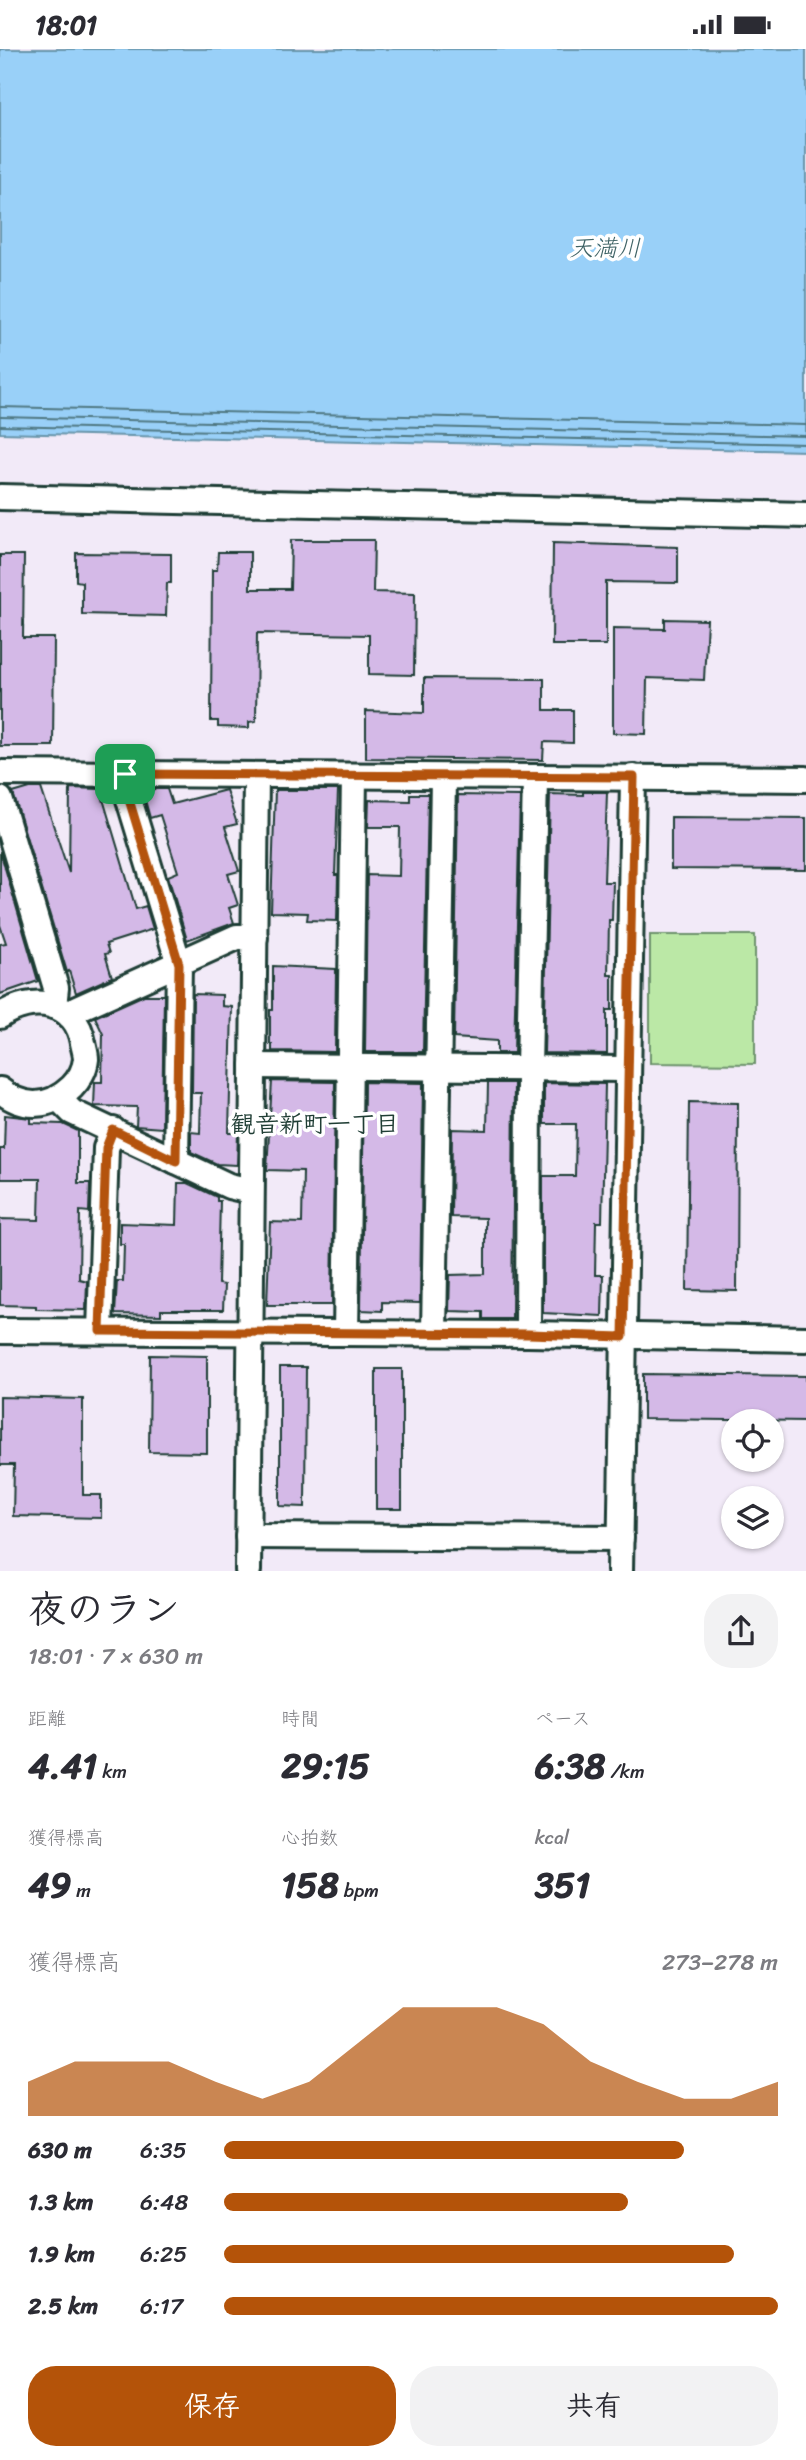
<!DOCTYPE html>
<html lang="ja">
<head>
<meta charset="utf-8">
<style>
	:root { --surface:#fff; --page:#f2f2f3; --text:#2b2b33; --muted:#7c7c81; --accent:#b45309 }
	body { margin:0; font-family:Sriracha,"Klee One",sans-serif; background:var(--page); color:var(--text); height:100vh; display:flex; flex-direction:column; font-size:26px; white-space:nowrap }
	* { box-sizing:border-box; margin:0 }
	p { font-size:23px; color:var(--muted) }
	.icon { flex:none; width:38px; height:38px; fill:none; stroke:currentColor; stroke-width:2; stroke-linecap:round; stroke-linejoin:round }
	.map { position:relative; height:1522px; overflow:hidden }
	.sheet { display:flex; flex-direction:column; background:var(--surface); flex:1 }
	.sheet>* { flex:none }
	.fabs { position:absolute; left:721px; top:1360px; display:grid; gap:14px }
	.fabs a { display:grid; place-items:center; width:63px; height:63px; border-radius:50%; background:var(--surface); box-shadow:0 2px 5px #0004; font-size:35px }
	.pin { position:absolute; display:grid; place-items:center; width:60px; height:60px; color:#fff; margin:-30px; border-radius:14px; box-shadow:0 4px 10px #0006 }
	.round { display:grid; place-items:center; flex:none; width:74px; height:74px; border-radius:28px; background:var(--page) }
	.summary { display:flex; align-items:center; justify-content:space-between; height:119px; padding:0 28px }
	h1 { font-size:38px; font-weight:700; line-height:52px }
	.stats { display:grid; grid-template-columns:repeat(3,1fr); gap:10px; height:119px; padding:7px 28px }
	.stats div { display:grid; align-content:center }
	.stats b { font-size:35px; font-weight:700 }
	.stats small { font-size:19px; font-weight:400 }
	.stats p { font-size:19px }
	.chart { height:196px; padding:14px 28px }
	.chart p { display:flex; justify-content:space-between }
	.chart svg { width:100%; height:126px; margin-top:7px; fill:var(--accent); opacity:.7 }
	.action { display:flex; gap:14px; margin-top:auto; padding:14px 28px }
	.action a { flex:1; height:80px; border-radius:28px; background:var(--accent); color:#fff; font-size:28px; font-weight:700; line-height:80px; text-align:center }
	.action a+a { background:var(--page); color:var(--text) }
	ul { padding:0 28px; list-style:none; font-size:23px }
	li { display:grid; grid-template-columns:112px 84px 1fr; align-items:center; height:52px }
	li i { height:18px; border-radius:9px; background:var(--accent) }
	.status { display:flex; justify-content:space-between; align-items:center; height:49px; padding:0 35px; background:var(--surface); direction:ltr }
	.status svg { height:19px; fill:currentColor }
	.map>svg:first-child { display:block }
</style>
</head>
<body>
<div class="status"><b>18:01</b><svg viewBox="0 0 49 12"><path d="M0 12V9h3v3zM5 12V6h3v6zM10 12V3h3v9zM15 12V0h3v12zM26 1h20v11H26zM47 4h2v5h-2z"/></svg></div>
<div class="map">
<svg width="806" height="1522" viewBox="0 0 806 1522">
	<rect width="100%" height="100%" fill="#f2eaf8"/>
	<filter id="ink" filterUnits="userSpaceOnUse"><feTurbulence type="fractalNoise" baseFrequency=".0143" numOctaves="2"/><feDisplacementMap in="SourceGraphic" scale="14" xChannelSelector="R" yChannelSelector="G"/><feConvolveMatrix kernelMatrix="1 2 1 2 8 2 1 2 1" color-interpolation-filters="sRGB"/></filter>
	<g filter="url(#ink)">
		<!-- green -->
		<polygon fill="#bbe8a6" stroke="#6d926d" stroke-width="2" points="650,886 755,886 755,1015 650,1014"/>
		<!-- water -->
		<polygon fill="#99d0f8" stroke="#6895aa" stroke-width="2" points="0,0 806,0 806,402 0,384"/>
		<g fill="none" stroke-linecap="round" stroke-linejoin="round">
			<!-- shore -->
			<g stroke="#507882" stroke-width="2">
				<polyline points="0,358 806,376"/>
				<polyline points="0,368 806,387"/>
				<polyline points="0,377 806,395"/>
			</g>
		</g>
		<!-- building -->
		<g fill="#d4b9e7" stroke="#1f3d34" stroke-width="2">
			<polygon points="291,491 374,491 373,543 415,544 414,626 369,625 369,586 257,584 256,672 249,673 249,679 218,678 218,672 211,672 212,521 217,521 218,503 250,503 250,540 290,540"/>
			<polygon points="553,494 678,498 678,534 606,533 606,596 552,596"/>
			<polygon points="76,504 171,505 171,534 167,534 166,567 82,565 82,533 76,532"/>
			<polygon points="0,506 24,506 23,589 54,589 53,697 0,697"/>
			<polygon points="665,570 707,571 704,631 647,629 646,685 613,684 613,579 665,580"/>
			<polygon points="424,629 544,630 544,661 573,661 573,694 544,693 543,711 366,709 366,662 424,664"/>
			<polygon points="30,739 41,739 69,824 70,739 100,740 136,860 146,857 153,880 106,895 109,904 105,905 112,928 76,944 69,922 67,923 13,744"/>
			<polygon points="156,740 167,740 172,755 226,741 237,775 225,778 239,822 228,825 238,856 229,859 234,874 187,891 168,827 178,823 160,766 150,769 143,744"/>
			<polygon points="275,741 338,741 335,826 338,826 337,872 307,871 308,864 271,863"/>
			<polygon points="583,743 607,743 604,833 613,833 612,871 609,871 608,926 612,926 612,961 607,961 607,1005 544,1004 550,745 583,746"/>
			<polygon points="410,745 428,745 423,1003 365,1003 367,826 399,827 400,778 368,778 369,751 410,752"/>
			<polygon points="458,746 520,747 514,1004 497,1004 497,992 454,989"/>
			<polygon points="671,768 806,769 806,821 671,820"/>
			<polygon points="0,802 38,932 0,945 0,895 6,894 0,876"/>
			<polygon points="273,917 336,920 335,1003 272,1002 272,995 270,995 270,961 273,961"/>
			<polygon points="193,945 222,946 222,957 232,958 229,1084 238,1084 237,1116 217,1115 191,1103 191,1083 200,1084 201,1044 192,1044"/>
			<polygon points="144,946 164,946 162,1079 136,1077 137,1058 94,1057 95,1033 102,1033 103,985 95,968"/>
			<polygon points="272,1032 335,1033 332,1256 267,1256 270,1173 302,1174 303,1122 267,1121"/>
			<polygon points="364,1033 423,1034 420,1254 382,1253 382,1262 361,1261"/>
			<polygon points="488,1034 514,1034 512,1270 483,1270 483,1263 449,1262 450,1226 485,1225 485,1169 451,1168 452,1080 487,1081"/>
			<polygon points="544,1034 605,1035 602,1173 596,1173 595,1226 603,1226 602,1267 543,1264 543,1127 575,1127 576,1075 544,1075"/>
			<polygon points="689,1053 738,1054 737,1242 687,1241"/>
			<polygon points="5,1066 31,1069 31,1074 63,1075 78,1082 78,1134 90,1134 89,1163 80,1162 79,1230 87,1232 86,1261 36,1260 36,1257 0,1256 0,1170 39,1171 40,1130 0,1130 0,1100 4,1100"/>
			<polygon points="178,1134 187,1134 217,1148 217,1152 220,1152 218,1235 224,1236 223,1261 161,1261 161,1266 115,1265 117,1232 123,1232 124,1195 120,1195 120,1174 177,1176"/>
			<polygon points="150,1306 207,1307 207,1404 149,1403"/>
			<polygon points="280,1318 306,1318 305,1458 280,1457"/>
			<rect x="376" y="1320" width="26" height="140"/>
			<polygon points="643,1325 806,1327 806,1372 643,1370"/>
			<polygon points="0,1348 83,1350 83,1446 101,1446 101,1469 13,1467 14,1416 0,1416"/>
		</g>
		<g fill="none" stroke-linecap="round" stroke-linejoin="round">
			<defs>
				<g id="street">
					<polyline points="0,448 806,466"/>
					<polyline points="0,724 806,730"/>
					<polyline points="125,725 127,744 179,915 176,1112"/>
					<polyline points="0,750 56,939 54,957"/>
					<path d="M0,967C32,945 76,951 83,994C84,999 86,1005 86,1010C85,1020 79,1031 72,1038C50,1059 24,1061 0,1041"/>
					<polyline points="70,967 77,960 237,888 255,888"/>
					<polyline points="253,1017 627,1020"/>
					<polyline points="59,1050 72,1063 229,1137 251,1142"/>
					<polyline points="0,1282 528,1285 806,1290"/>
					<polyline points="100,1282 106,1099 113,1081"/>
					<polyline points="346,1284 354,727"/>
					<polyline points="434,1284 443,729"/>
					<polyline points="528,1285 529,1019 535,729"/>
					<polyline points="248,1487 621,1489"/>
					<polyline points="248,1522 256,726"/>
					<polyline points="620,1522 633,728"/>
				</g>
			</defs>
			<!-- street casing -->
			<use href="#street" stroke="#1f3d34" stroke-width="30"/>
			<!-- street -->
			<use href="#street" stroke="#fff" stroke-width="24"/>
		</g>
	</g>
	<g fill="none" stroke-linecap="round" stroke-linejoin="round" filter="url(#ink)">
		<defs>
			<polygon id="route" points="125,725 634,728 623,1288 528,1285 100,1282 106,1099 113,1081 176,1112 179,915 127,744"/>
		</defs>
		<!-- route casing -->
		<use href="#route" stroke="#fff" stroke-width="14"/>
		<!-- route -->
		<use href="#route" stroke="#b45309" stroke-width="9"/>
	</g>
	<g text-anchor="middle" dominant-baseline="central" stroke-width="7" stroke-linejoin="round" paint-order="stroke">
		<!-- water labels -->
		<g font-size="24" font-style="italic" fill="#3e6265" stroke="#fff">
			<text x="605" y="199">天満川</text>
		</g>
		<!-- neighbourhood labels -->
		<g font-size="24" font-weight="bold" fill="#1f3d34" stroke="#fff">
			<text x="315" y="1075">観音新町一丁目</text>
		</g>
	</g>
</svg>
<div class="fabs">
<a><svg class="icon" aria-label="locate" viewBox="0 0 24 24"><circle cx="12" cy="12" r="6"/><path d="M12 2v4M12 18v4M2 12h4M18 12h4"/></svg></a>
<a><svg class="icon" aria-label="layers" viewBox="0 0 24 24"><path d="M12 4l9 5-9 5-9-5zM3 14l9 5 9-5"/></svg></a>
</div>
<div class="pin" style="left:125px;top:725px;background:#1e9e55"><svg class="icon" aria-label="arrive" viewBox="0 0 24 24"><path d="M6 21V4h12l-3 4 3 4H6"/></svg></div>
</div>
<section class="sheet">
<div class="summary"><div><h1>夜のラン</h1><p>18:01 · 7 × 630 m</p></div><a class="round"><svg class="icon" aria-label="share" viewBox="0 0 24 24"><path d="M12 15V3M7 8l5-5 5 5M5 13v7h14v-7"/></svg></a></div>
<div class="stats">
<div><p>距離</p><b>4.41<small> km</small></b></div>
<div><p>時間</p><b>29:15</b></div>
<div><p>ペース</p><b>6:38<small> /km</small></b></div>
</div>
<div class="stats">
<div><p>獲得標高</p><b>49<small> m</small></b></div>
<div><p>心拍数</p><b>158<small> bpm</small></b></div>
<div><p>kcal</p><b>351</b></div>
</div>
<div class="chart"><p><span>獲得標高</span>273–278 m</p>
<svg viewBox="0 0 160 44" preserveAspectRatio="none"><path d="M0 44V32L10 25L20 25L30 25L40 32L50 38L60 32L70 19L80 6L90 6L100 6L110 12L120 25L130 32L140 38L150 38L160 32V44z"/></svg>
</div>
<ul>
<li><b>630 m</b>6:35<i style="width:83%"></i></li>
<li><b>1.3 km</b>6:48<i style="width:73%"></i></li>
<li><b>1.9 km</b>6:25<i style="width:92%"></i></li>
<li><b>2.5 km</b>6:17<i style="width:100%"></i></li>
</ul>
<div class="action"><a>保存</a><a>共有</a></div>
</section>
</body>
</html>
